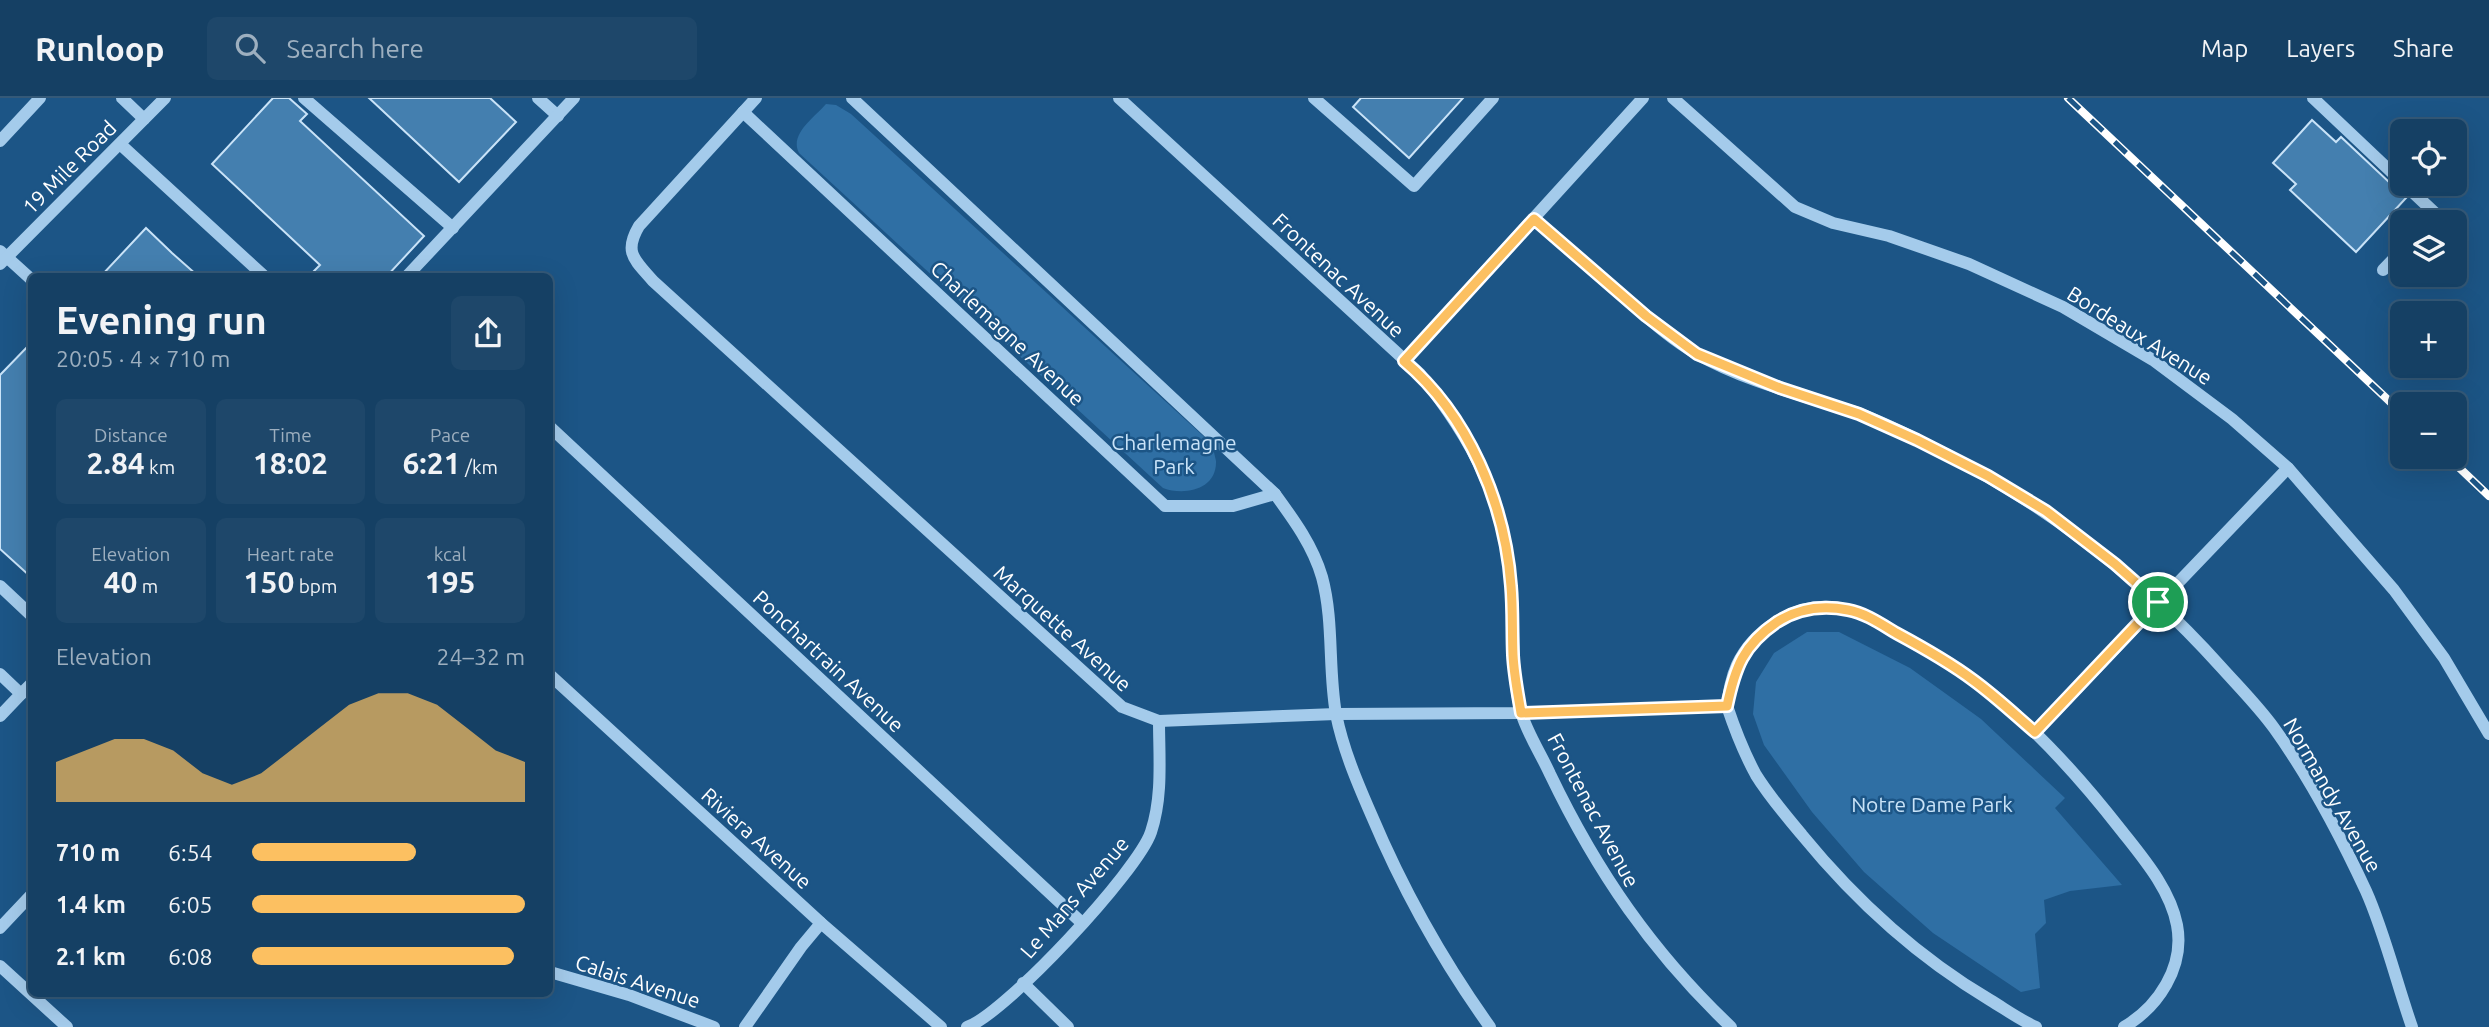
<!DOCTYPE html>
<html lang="en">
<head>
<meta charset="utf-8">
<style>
	:root { --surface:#154064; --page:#1e476a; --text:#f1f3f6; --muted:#9dafbf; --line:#345978; --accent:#fcc061 }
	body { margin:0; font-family:Ubuntu,sans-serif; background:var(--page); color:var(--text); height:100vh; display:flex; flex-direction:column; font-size:26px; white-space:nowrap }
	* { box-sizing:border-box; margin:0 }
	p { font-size:23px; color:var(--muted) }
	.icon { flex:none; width:38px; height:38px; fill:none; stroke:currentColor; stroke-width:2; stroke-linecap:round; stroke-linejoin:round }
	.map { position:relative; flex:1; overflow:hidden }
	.side { position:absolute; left:28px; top:175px; width:525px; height:724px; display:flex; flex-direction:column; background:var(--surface); border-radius:10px; box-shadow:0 7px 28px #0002,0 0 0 2px var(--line) }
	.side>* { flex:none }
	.buttons { position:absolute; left:2390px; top:21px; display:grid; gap:14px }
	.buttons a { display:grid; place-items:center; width:77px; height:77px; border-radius:10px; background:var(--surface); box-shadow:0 7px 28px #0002,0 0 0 2px var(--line); font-size:35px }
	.pin { position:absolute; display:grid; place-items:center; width:60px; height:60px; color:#fff; margin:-30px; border:4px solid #fff; border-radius:50%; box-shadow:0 2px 7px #0007 }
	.round { display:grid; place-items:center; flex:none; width:74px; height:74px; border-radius:10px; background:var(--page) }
	.summary { display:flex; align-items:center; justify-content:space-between; height:119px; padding:0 28px }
	h1 { font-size:38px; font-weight:600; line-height:52px }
	.stats { display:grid; grid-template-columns:repeat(3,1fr); gap:10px; height:119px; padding:7px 28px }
	.stats div { display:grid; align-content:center; border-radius:10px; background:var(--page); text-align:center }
	.stats b { font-size:30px; font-weight:600 }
	.stats small { font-size:19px; font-weight:400 }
	.stats p { font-size:19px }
	.chart { height:196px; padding:14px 28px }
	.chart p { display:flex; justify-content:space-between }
	.chart svg { width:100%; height:126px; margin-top:7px; fill:var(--accent); opacity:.7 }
	ul { padding:0 28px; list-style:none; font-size:23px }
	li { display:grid; grid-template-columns:112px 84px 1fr; align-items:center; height:52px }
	li i { height:18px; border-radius:9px; background:var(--accent) }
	header { display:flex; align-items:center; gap:42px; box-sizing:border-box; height:98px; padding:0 35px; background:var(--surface); border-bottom:2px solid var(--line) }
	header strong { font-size:33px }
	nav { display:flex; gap:38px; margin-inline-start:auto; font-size:24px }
	.search { width:490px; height:63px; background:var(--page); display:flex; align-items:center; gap:18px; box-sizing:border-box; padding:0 24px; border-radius:10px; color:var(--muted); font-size:26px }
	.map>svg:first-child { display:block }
</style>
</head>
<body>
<header>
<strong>Runloop</strong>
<div class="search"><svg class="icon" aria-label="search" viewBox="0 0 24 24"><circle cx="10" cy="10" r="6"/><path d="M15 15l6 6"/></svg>Search here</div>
<nav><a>Map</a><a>Layers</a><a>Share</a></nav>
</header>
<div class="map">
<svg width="2489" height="929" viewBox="0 0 2489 929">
	<rect width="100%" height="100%" fill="#1c5586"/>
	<!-- green -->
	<g fill="#2f6fa4">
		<path d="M826,6L836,7L851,16L1212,346C1213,351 1215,358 1216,363C1217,392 1184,398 1163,390L799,55C789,36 815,19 826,6Z"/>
		<polygon points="1807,534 1839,534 1910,570 1981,621 2065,700 2055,710 2122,787 2070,793 2044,802 2046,825 2035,836 2040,890 2021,894 1933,835 1864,774 1812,714 1764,647 1753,616 1756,584 1774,555"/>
	</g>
	<!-- building -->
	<g fill="#447faf" stroke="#c9e3f8" stroke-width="2">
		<polygon points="273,0 289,0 307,16 300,23 424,138 387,178 309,178 320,167 212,66"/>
		<polygon points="369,0 490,0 516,24 459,84"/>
		<polygon points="1361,0 1463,0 1409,60 1353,9"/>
		<polygon points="2312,22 2336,44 2341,39 2406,100 2356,154 2290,92 2296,86 2273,65"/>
		<polygon points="146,130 172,155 198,178 101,178"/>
		<polygon points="32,244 32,480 0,451 0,277"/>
	</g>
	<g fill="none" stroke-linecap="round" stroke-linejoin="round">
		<!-- minor -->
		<g stroke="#a4cbeb" stroke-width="12">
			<polyline points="122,0 144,21"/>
			<polyline points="304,0 453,130"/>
			<polyline points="538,0 558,18"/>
			<path d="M756,0L639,128C623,155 635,162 653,183L1122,609L1159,623L1336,616L1521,615L1727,608"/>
			<path d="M852,0L1275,396C1294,422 1313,448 1322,479C1334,523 1328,571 1336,616C1343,651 1357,684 1371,716C1403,792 1442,862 1490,929"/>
			<path d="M1119,0L1420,276C1473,342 1504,401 1511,487C1515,529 1510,572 1521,614C1527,635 1541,656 1550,676C1597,774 1652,854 1731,929"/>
			<polyline points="1314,0 1414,88 1493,0"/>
			<polyline points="1673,0 1795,109 1833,125 1889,138 1969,166 2063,209 2153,262 2232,321 2288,370 2394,492 2444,560 2489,636"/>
			<polyline points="2313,0 2403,85"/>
			<polyline points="743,14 1165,408 1233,408 1275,396"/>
			<polyline points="0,43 40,0"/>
			<polyline points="120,46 264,178"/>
			<polyline points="2404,86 2436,116 2428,124"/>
			<path d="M1534,121C1564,147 1594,173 1624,199C1647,219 1670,241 1697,256C1746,284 1803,297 1855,314C1877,322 1898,332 1918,342C2036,399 2133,471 2221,569C2239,589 2258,608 2274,630C2310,680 2340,737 2366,793C2384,833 2397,886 2412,929"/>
			<polyline points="0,153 32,182"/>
			<polyline points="0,166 165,0"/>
			<polyline points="2383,172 2403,151"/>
			<polyline points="407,178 574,0"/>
			<polyline points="1404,263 1643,0"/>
			<polyline points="550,329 1082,825"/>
			<polyline points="0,488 32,518"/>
			<polyline points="0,576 21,596 0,618"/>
			<polyline points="550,577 821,825 941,929"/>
			<polyline points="21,596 32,585"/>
			<path d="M1727,608C1729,594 1731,580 1737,567C1753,533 1793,506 1831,509C1859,511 1881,526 1904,539C1927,552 1951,566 1972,581C2029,622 2078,677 2121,732C2143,760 2170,791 2177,827C2185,869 2158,909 2124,929"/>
			<path d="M1727,608C1735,632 1744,655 1756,677C1769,698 1786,718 1802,737C1856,803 1916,858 1990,902C2005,911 2020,922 2036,929"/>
			<polyline points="2035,634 2288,370"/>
			<polyline points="0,830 32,796"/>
			<polyline points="0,868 67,929"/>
			<polyline points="550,874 629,897 714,929"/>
			<polyline points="1023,885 1068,929"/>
			<polyline points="745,929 801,849 821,825"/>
			<path d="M967,929C1005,916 1138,773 1151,734C1163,698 1159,659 1159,623"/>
		</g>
		<defs>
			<g id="rail">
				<polyline points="2068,0 2403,316"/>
				<polyline points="2448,359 2489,398"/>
			</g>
		</defs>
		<!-- rail casing -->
		<use href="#rail" stroke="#fff" stroke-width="8"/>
		<!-- rail -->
		<use href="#rail" stroke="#1c5586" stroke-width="5" stroke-dasharray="16" stroke-linecap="butt"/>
	</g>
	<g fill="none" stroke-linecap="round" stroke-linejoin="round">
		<defs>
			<path id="route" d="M1534,121L1646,218L1697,256L1780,290L1859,316L1917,342L1988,378L2046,413L2115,466L2158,504L2035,634C2014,616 1995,598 1973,582C1949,564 1922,549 1896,535C1881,526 1865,515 1848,512C1822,507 1799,510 1777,524C1743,547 1735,570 1727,608L1521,615C1518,596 1514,577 1513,557C1512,534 1513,511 1511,488C1505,405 1468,317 1404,263Z"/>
		</defs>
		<!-- route casing -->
		<use href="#route" stroke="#fff" stroke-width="14"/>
		<!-- route -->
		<use href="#route" stroke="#fcc061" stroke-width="9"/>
	</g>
	<g text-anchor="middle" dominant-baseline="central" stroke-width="5" stroke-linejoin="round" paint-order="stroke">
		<!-- street labels -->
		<g font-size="21" fill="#fff" stroke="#1c5586">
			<text transform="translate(69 69) rotate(-45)">19 Mile Road</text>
			<text transform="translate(1339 177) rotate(43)">Frontenac Avenue</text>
			<text transform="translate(1008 235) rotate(43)">Charlemagne Avenue</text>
			<text transform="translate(2140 237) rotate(32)">Bordeaux Avenue</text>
			<text transform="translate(1063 530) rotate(42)">Marquette Avenue</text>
			<text transform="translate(829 563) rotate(43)">Ponchartrain Avenue</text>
			<text transform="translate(2333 697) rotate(60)">Normandy Avenue</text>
			<text transform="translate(1594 712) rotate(62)">Frontenac Avenue</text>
			<text transform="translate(757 740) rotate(42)">Riviera Avenue</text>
			<text transform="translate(1074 799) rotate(-49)">Le Mans Avenue</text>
			<text transform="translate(638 883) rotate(18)">Calais Avenue</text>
		</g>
		<!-- park labels -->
		<g font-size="21" fill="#c9e3f8" stroke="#1c5586">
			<text x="1174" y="344">Charlemagne<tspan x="1174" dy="24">Park</tspan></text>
			<text x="1932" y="706">Notre Dame Park</text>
		</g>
	</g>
</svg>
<div class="buttons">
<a><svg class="icon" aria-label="locate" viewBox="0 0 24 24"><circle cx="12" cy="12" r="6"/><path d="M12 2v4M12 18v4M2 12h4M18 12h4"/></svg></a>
<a><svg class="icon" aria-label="layers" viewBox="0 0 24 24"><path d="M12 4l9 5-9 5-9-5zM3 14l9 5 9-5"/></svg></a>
<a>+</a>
<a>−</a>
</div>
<div class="pin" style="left:2158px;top:504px;background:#1e9e55"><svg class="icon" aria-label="arrive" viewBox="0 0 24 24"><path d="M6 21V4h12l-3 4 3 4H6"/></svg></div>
<section class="side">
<div class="summary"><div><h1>Evening run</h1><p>20:05 · 4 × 710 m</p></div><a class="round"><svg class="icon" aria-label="share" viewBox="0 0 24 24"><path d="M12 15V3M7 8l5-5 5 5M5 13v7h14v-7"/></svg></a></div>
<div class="stats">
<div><p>Distance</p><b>2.84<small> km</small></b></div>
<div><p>Time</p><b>18:02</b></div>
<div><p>Pace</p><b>6:21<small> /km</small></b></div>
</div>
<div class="stats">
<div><p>Elevation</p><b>40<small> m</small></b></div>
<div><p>Heart rate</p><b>150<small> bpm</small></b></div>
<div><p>kcal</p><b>195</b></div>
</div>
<div class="chart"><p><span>Elevation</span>24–32 m</p>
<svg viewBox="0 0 160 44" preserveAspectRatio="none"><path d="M0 44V30L10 26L20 22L30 22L40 26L50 34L60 38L70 34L80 26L90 18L100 10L110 6L120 6L130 10L140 18L150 26L160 30V44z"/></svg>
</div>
<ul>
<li><b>710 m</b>6:54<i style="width:60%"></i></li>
<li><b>1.4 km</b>6:05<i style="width:100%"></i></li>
<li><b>2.1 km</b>6:08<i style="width:96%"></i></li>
</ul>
</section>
</div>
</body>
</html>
